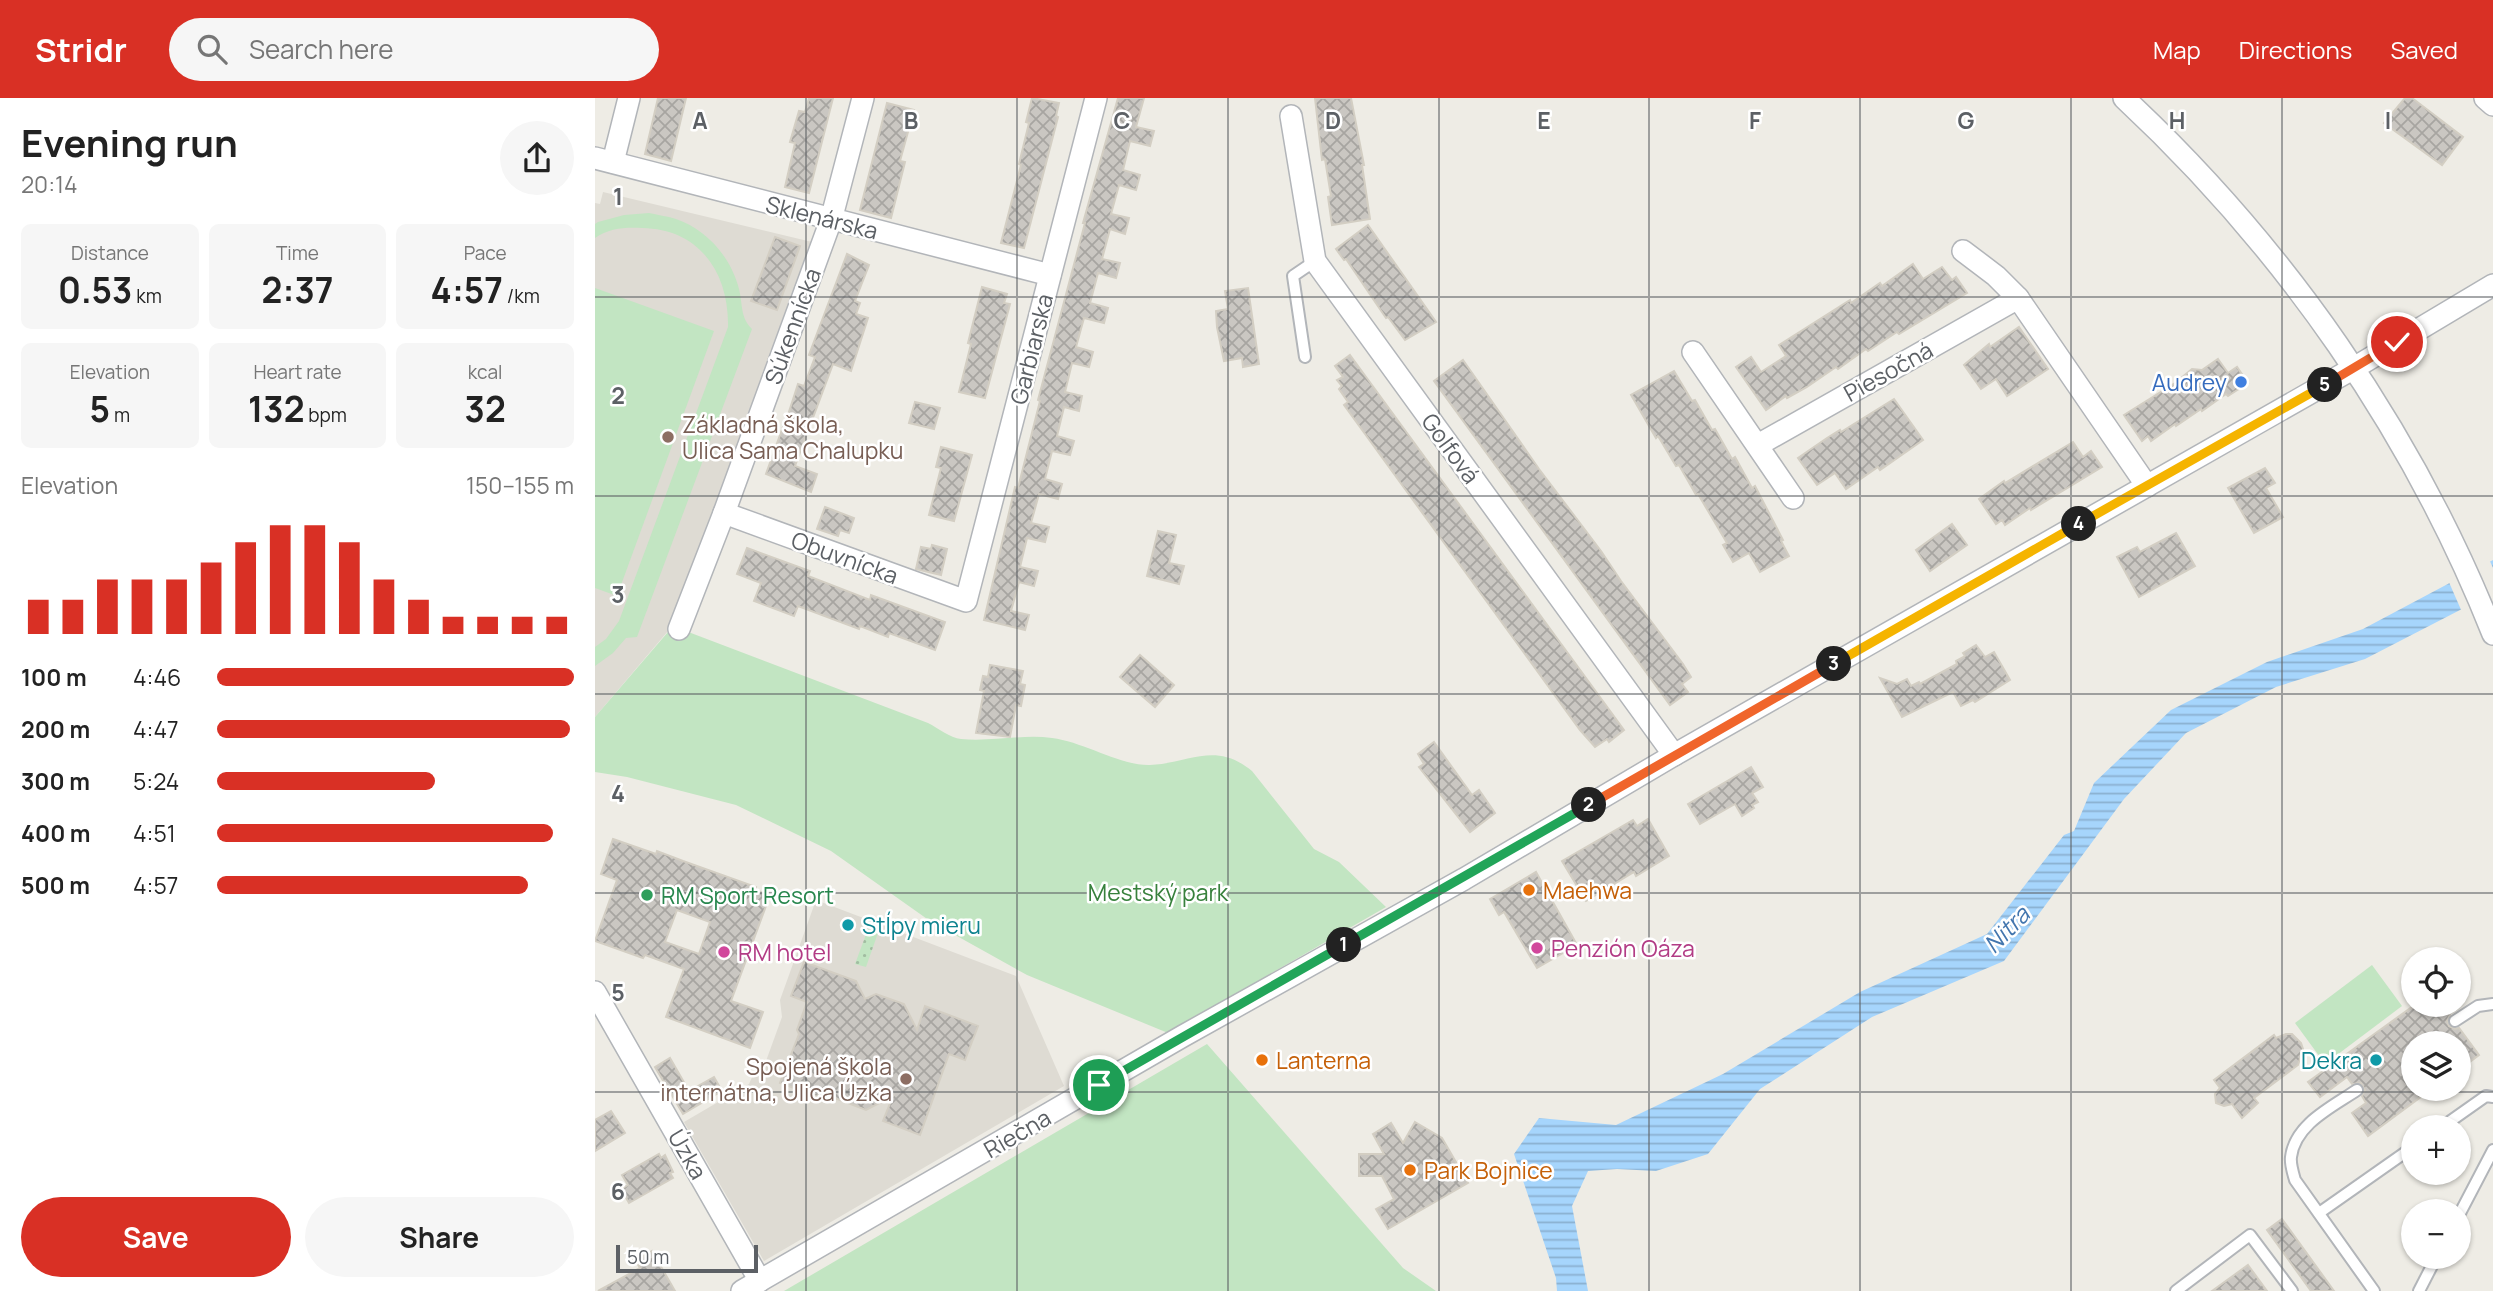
<!DOCTYPE html>
<html lang="en">
<head>
<meta charset="utf-8">
<style>
	:root { --surface:#fff; --page:#f6f6f6; --text:#222; --muted:#767676; --accent:#d93025 }
	body { margin:0; font-family:Manrope,sans-serif; background:var(--page); color:var(--text); height:100vh; display:flex; flex-direction:column; font-size:26px; white-space:nowrap }
	* { box-sizing:border-box; margin:0 }
	p { font-size:23px; color:var(--muted) }
	.icon { flex:none; width:38px; height:38px; fill:none; stroke:currentColor; stroke-width:2; stroke-linecap:round; stroke-linejoin:round }
	.map { position:relative; flex:1; overflow:hidden }
	.details { display:flex; flex-direction:column; background:var(--surface); width:595px }
	.details>* { flex:none }
	.tools { position:absolute; left:1806px; top:849px; display:grid; gap:14px }
	.tools a { display:grid; place-items:center; width:70px; height:70px; border-radius:50%; background:var(--surface); box-shadow:0 2px 5px #0004; font-size:35px }
	.scale { position:absolute; left:21px; bottom:18px; width:142px; box-sizing:border-box; padding-left:7px; border:4px solid #5c6065; border-top:0; font-size:19px; line-height:24px; white-space:nowrap; color:#5c6065; -webkit-text-stroke:5px #fff; paint-order:stroke }
	.pin { position:absolute; display:grid; place-items:center; width:60px; height:60px; color:#fff; margin:-30px; border:4px solid #fff; border-radius:50%; box-shadow:0 2px 7px #0007 }
	.km { position:absolute; width:35px; height:35px; margin:-18px; border-radius:50%; background:#222; color:#fff; font-size:19px; line-height:35px; text-align:center }
	.round { display:grid; place-items:center; flex:none; width:74px; height:74px; border-radius:37px; background:var(--page) }
	.summary { display:flex; align-items:center; justify-content:space-between; height:119px; padding:0 21px }
	h1 { font-size:38px; font-weight:700; line-height:52px }
	.metrics { display:grid; grid-template-columns:repeat(3,1fr); gap:10px; height:119px; padding:7px 21px }
	.metrics div { display:grid; align-content:center; border-radius:10px; background:var(--page); text-align:center }
	.metrics b { font-size:35px; font-weight:700 }
	.metrics small { font-size:19px; font-weight:400 }
	.metrics p { font-size:19px }
	.chart { height:196px; padding:14px 21px }
	.chart p { display:flex; justify-content:space-between }
	.chart svg { width:100%; height:126px; margin-top:7px; stroke:var(--accent); stroke-width:6 }
	.cta { display:flex; gap:14px; margin-top:auto; padding:14px 21px }
	.cta a { flex:1; height:80px; border-radius:42px; background:var(--accent); color:#fff; font-size:28px; font-weight:700; line-height:80px; text-align:center }
	.cta a+a { background:var(--page); color:var(--text) }
	ul { padding:0 21px; list-style:none; font-size:23px }
	li { display:grid; grid-template-columns:112px 84px 1fr; align-items:center; height:52px }
	li i { height:18px; border-radius:9px; background:var(--accent) }
	header { display:flex; align-items:center; gap:42px; box-sizing:border-box; height:98px; padding:0 35px; background:var(--accent); color:#fff }
	header strong { font-size:33px }
	nav { display:flex; gap:38px; margin-inline-start:auto; font-size:24px }
	.search { width:490px; height:63px; background:var(--page); display:flex; align-items:center; gap:18px; box-sizing:border-box; padding:0 24px; border-radius:38px; color:var(--muted); font-size:26px }
	main { display:flex; flex:1; min-height:0 }
	.map>svg:first-child { display:block }
</style>
</head>
<body>
<header>
<strong>Stridr</strong>
<div class="search"><svg class="icon" aria-label="search" viewBox="0 0 24 24"><circle cx="10" cy="10" r="6"/><path d="M15 15l6 6"/></svg>Search here</div>
<nav><a>Map</a><a>Directions</a><a>Saved</a></nav>
</header>
<main>
<section class="details">
<div class="summary"><div><h1>Evening run</h1><p>20:14</p></div><a class="round"><svg class="icon" aria-label="share" viewBox="0 0 24 24"><path d="M12 15V3M7 8l5-5 5 5M5 13v7h14v-7"/></svg></a></div>
<div class="metrics">
<div><p>Distance</p><b>0.53<small> km</small></b></div>
<div><p>Time</p><b>2:37</b></div>
<div><p>Pace</p><b>4:57<small> /km</small></b></div>
</div>
<div class="metrics">
<div><p>Elevation</p><b>5<small> m</small></b></div>
<div><p>Heart rate</p><b>132<small> bpm</small></b></div>
<div><p>kcal</p><b>32</b></div>
</div>
<div class="chart"><p><span>Elevation</span>150–155 m</p>
<svg viewBox="0 0 160 44" preserveAspectRatio="none"><path d="M5 44V32M15 44V32M25 44V25M35 44V25M45 44V25M55 44V19M65 44V12M75 44V6M85 44V6M95 44V12M105 44V25M115 44V32M125 44V38M135 44V38M145 44V38M155 44V38"/></svg>
</div>
<ul>
<li><b>100 m</b>4:46<i style="width:100%"></i></li>
<li><b>200 m</b>4:47<i style="width:99%"></i></li>
<li><b>300 m</b>5:24<i style="width:61%"></i></li>
<li><b>400 m</b>4:51<i style="width:94%"></i></li>
<li><b>500 m</b>4:57<i style="width:87%"></i></li>
</ul>
<div class="cta"><a>Save</a><a>Share</a></div>
</section>
<div class="map">
<svg width="1898" height="1193" viewBox="0 0 1898 1193">
	<defs>
		<pattern id="grass-dots" width="8" height="8" patternUnits="userSpaceOnUse" patternTransform="scale(1.75)"><rect width="8" height="8" fill="#c2e5c2"/><path d="M2 2h.1M6 6h.1" fill="none" stroke="#a1bda1" stroke-width="1.8" stroke-linecap="round"/></pattern>
		<pattern id="water-rules" width="6" height="5" patternUnits="userSpaceOnUse" patternTransform="scale(1.75)"><rect width="6" height="5" fill="#a6d5fc"/><path d="M0 2.5h6" fill="none" stroke="#8ab0d0"/></pattern>
		<pattern id="building-cross-hatch" width="8" height="8" patternUnits="userSpaceOnUse" patternTransform="scale(1.75)"><rect width="8" height="8" fill="#cac7c2"/><path d="M0 0l8 8M0 8l8-8" fill="none" stroke="#a7a5a1"/></pattern>
	</defs>
	<rect width="100%" height="100%" fill="#eeece5"/>
	<!-- education -->
	<g fill="#dedbd3">
		<polygon points="8,94 217,144 73,533 0,619 0,105 5,106"/>
		<polygon points="221,802 421,878 469,988 169,1163 89,1024 154,986 158,977 171,963 187,919 185,902"/>
	</g>
	<!-- grass -->
	<polygon fill="url(#grass-dots)" points="273,831 283,835 271,869 260,866"/>
	<!-- green -->
	<g fill="#c2e5c2">
		<path d="M54,115C62,117 72,118 81,121C111,131 136,159 144,191C148,207 145,219 157,231L42,539L31,540L18,555L0,568V549L11,541L24,523L133,229C134,175 105,131 47,130C31,129 14,130 0,140V126L3,124L29,117Z"/>
		<polygon points="0,190 119,233 22,498 0,490"/>
		<path d="M73,534L96,535L333,625C343,630 355,640 366,641C396,644 428,636 457,640C489,644 526,668 555,667C596,665 620,643 657,673L719,751L744,764L791,809L573,935L432,877L335,823L236,753L141,707L32,679L0,674V619Z"/>
		<polygon points="1777,867 1807,908 1730,966 1700,925"/>
		<polygon points="612,946 808,1170 841,1193 189,1193"/>
	</g>
	<!-- water -->
	<polygon fill="url(#water-rules)" points="1898,462 1898,495 1770,561 1681,589 1591,635 1529,701 1409,863 1277,919 1165,991 1113,1056 1061,1073 1022,1071 993,1073 977,1108 993,1193 962,1193 961,1180 919,1056 944,1020 1021,1027 1128,976 1265,894 1392,836 1469,737 1479,733 1499,685 1576,612 1672,564 1768,531"/>
	<!-- pier -->
	<polygon fill="#eeece5" points="1894,461 1898,470 1898,499 1867,514 1853,482"/>
	<!-- building -->
	<g fill="url(#building-cross-hatch)" stroke="#d3cec3" stroke-width="2" fill-rule="evenodd">
		<polygon points="63,0 91,0 76,63 50,56"/>
		<polygon points="214,0 238,0 214,95 190,89 200,45 195,44 204,13 210,14"/>
		<polygon points="437,0 464,5 461,18 463,19 429,150 406,145 426,67 424,66 434,25 431,24"/>
		<polygon points="523,0 549,0 541,29 559,33 555,48 535,43 528,72 545,77 541,92 524,87 516,116 534,120 530,136 515,131 507,161 525,165 521,180 503,175 495,205 513,210 509,225 489,220 481,249 498,254 494,269 477,265 470,294 487,298 484,313 469,309 462,338 479,343 475,357 457,353 450,381 467,386 463,401 444,396 436,425 454,429 450,444 432,440 425,469 443,473 439,488 424,484 416,513 434,517 430,532 389,522 420,389 423,390 445,303 443,302 490,125 488,125"/>
		<polygon points="720,0 756,0 769,67 767,67 775,121 737,127 733,99 736,98 730,61 727,62"/>
		<polygon points="1810,0 1817,0 1868,39 1847,67 1789,25"/>
		<polygon points="292,5 319,12 305,63 310,64 296,120 265,112"/>
		<polygon points="773,127 841,224 810,242 793,219 791,220 751,161 749,162 741,151"/>
		<polygon points="180,139 205,148 182,212 156,203"/>
		<polygon points="252,156 274,167 260,203 265,205 261,216 273,220 256,273 238,266 200,368 222,376 216,394 171,376 189,326 190,326 203,286 209,288 220,259 214,257"/>
		<polygon points="1318,166 1328,181 1347,169 1357,182 1361,179 1372,195 1304,236 1302,234 1273,253 1271,251 1243,271 1241,269 1212,289 1192,300 1191,298 1171,312 1141,269 1156,259 1166,274 1191,258 1184,247 1255,202 1256,205 1285,185 1287,188"/>
		<polygon points="387,189 412,196 409,205 415,206 390,300 364,294 376,246 373,245"/>
		<polygon points="653,190 664,266 648,269 647,260 629,263 622,229 621,213 633,211 630,193"/>
		<polygon points="1424,229 1453,271 1412,298 1401,281 1386,291 1369,267 1394,246 1395,249"/>
		<polygon points="755,257 1029,632 1014,644 1012,641 1000,649 985,632 749,307 753,304 744,291 747,288 742,282 748,279 740,268"/>
		<polygon points="1623,261 1633,275 1642,269 1653,285 1633,298 1631,296 1607,313 1606,311 1581,328 1580,326 1556,343 1553,338 1547,343 1529,317 1580,285 1597,271 1607,272"/>
		<polygon points="868,262 944,371 1006,453 1026,483 1088,566 1096,579 1087,586 1093,594 1075,607 839,283"/>
		<polygon points="1079,273 1097,303 1100,302 1117,332 1120,331 1137,361 1140,359 1157,390 1160,388 1188,442 1186,443 1194,458 1165,474 1154,455 1138,464 1128,447 1132,445 1103,396 1101,397 1084,367 1081,368 1063,338 1061,340 1036,297"/>
		<polygon points="1299,301 1328,342 1285,372 1283,369 1251,391 1240,375 1222,387 1203,360 1232,340 1245,332 1246,334"/>
		<polygon points="320,304 345,310 339,331 314,325"/>
		<polygon points="1478,344 1488,359 1496,353 1507,369 1436,412 1435,410 1410,427 1407,422 1401,426 1384,401 1409,383 1410,385"/>
		<polygon points="346,349 377,357 359,423 334,417 346,370 341,369"/>
		<polygon points="1670,370 1680,385 1671,390 1688,419 1659,435 1633,390"/>
		<polygon points="230,409 259,420 254,435 245,432 243,438 222,431"/>
		<polygon points="1357,426 1372,447 1335,473 1321,452"/>
		<polygon points="563,433 581,437 574,465 589,468 584,486 552,478"/>
		<polygon points="1581,435 1600,468 1544,499 1522,459 1542,449 1545,454"/>
		<polygon points="337,447 352,451 346,477 321,471 326,449 336,451"/>
		<polygon points="152,450 215,473 213,478 275,502 276,497 350,524 340,552 294,535 293,539 265,528 264,531 203,508 199,518 159,503 166,485 142,476"/>
		<polygon points="1381,547 1390,559 1399,554 1415,582 1380,604 1378,602 1366,608 1358,594 1307,619 1285,580 1302,586 1312,581 1316,588 1324,584 1325,586 1362,566 1361,563 1370,558 1368,555"/>
		<polygon points="545,557 579,587 560,609 525,579"/>
		<polygon points="395,567 428,573 425,586 430,587 426,608 421,607 415,639 381,635 389,593 385,592 388,578 393,579"/>
		<polygon points="839,644 877,697 884,692 900,715 875,734 824,669 829,666 823,656"/>
		<polygon points="1156,669 1168,689 1157,695 1163,704 1157,707 1159,710 1147,718 1140,706 1105,726 1093,706"/>
		<polygon points="1053,721 1074,758 1041,778 1039,774 991,803 967,763 1038,722 1042,728"/>
		<path d="M18,741L61,756L62,753L88,763L161,789L160,792L175,797L136,903L168,914L155,950L71,919L89,871L50,857L48,860L0,843L22,782L6,776ZM82,812L115,824L104,856L70,844Z"/>
		<polygon points="941,774 982,847 942,870 909,814 904,817 895,801"/>
		<polygon points="209,864 261,883 270,901 281,896 309,906 322,932 330,908 383,928 370,962 354,956 325,1037 288,1023 298,998 271,1012 224,994 223,999 185,985 204,936 202,932 212,904 196,898"/>
		<polygon points="1821,906 1847,906 1855,917 1852,923 1854,928 1860,931 1864,930 1884,957 1864,972 1864,945 1818,945 1818,990 1838,990 1773,1038 1757,1015 1771,1005 1767,998 1770,992 1766,985 1757,986 1752,979 1725,999 1713,984"/>
		<polygon points="1691,936 1697,936 1706,945 1708,951 1703,967 1659,1000 1663,1005 1647,1020 1637,1006 1629,1008 1621,1005 1620,996 1625,990 1619,982 1679,937 1681,940"/>
		<polygon points="75,960 94,993 119,979 127,993 88,1016 60,969"/>
		<polygon points="16,1013 30,1035 0,1053 0,1022"/>
		<polygon points="820,1024 847,1040 873,1085 793,1131 781,1111 799,1101 787,1078 764,1078 764,1056 789,1056 778,1036 796,1025 808,1045"/>
		<polygon points="64,1056 66,1060 70,1057 78,1074 75,1075 78,1080 34,1105 26,1091 33,1087 27,1077"/>
		<polygon points="1687,1121 1739,1193 1716,1193 1672,1132"/>
		<polygon points="57,1153 80,1193 3,1193 45,1170 41,1163"/>
		<polygon points="1653,1167 1672,1193 1617,1193"/>
	</g>
	<g fill="none" stroke-linecap="round" stroke-linejoin="round">
		<defs>
			<g id="lane">
				<polyline points="710,259 698,178 720,163"/>
				<polyline points="1860,923 1883,908 1898,906"/>
				<path d="M1762,992C1737,1009 1700,1026 1696,1059C1695,1066 1698,1075 1700,1082L1779,1193"/>
				<polyline points="1847,1029 1891,998 1898,999"/>
				<polyline points="1724,1115 1818,1049"/>
				<polyline points="1864,1117 1898,1052"/>
				<polyline points="1581,1193 1655,1137 1697,1193"/>
				<polyline points="1824,1193 1842,1158"/>
			</g>
			<g id="street">
				<path d="M1529,0C1689,149 1817,332 1898,536"/>
				<polyline points="1890,0 1898,7"/>
				<polyline points="696,18 720,163 1079,657"/>
				<polyline points="0,60 455,177"/>
				<polyline points="18,64 34,0"/>
				<polyline points="1368,153 1401,178 1423,200"/>
				<polyline points="1098,254 1198,400"/>
				<polyline points="1163,347 1423,200 1552,388"/>
				<polyline points="129,415 371,503 501,0"/>
				<polyline points="84,531 129,415 236,122 268,0"/>
				<polyline points="0,894 165,1183"/>
				<polyline points="147,1193 588,938 869,781 1079,657 1759,270 1898,187"/>
			</g>
		</defs>
		<!-- lane casing -->
		<use href="#lane" stroke="#b2b5b9" stroke-width="14"/>
		<!-- street casing -->
		<use href="#street" stroke="#b2b5b9" stroke-width="24"/>
		<!-- lane -->
		<use href="#lane" stroke="#fff" stroke-width="10"/>
		<!-- street -->
		<use href="#street" stroke="#fff" stroke-width="21"/>
	</g>
	<g fill="none" stroke-linecap="round" stroke-linejoin="round">
		<defs>
			<polyline id="split-1" points="504,987 749,847"/>
			<polyline id="split-2" points="749,847 994,707"/>
			<polyline id="split-3" points="994,707 1239,566"/>
			<polyline id="split-4" points="1239,566 1484,426"/>
			<polyline id="split-5" points="1484,426 1730,287"/>
			<polyline id="split-6" points="1730,287 1802,244"/>
		</defs>
		<!-- split-1 casing -->
		<use href="#split-1" stroke="#fff" stroke-width="14"/>
		<!-- split-2 casing -->
		<use href="#split-2" stroke="#fff" stroke-width="14"/>
		<!-- split-3 casing -->
		<use href="#split-3" stroke="#fff" stroke-width="14"/>
		<!-- split-4 casing -->
		<use href="#split-4" stroke="#fff" stroke-width="14"/>
		<!-- split-5 casing -->
		<use href="#split-5" stroke="#fff" stroke-width="14"/>
		<!-- split-6 casing -->
		<use href="#split-6" stroke="#fff" stroke-width="14"/>
		<!-- split-1 -->
		<use href="#split-1" stroke="#22a559" stroke-width="9"/>
		<!-- split-2 -->
		<use href="#split-2" stroke="#22a559" stroke-width="9"/>
		<!-- split-3 -->
		<use href="#split-3" stroke="#f0652b" stroke-width="9"/>
		<!-- split-4 -->
		<use href="#split-4" stroke="#f5b400" stroke-width="9"/>
		<!-- split-5 -->
		<use href="#split-5" stroke="#f5b400" stroke-width="9"/>
		<!-- split-6 -->
		<use href="#split-6" stroke="#f0652b" stroke-width="9"/>
	</g>
	<!-- grid -->
	<path fill="none" stroke="#5c6065" stroke-width="2" stroke-opacity="0.55" d="M211,0V1193M422,0V1193M633,0V1193M844,0V1193M1054,0V1193M1265,0V1193M1476,0V1193M1687,0V1193M0,199H1898M0,398H1898M0,596H1898M0,795H1898M0,994H1898"/>
	<!-- markers -->
	<circle fill="#3f7fe0" stroke="#fff" stroke-width="2.5" cx="1646" cy="284" r="7"/>
	<g fill="#8d6e63" stroke="#fff" stroke-width="2.5">
		<circle cx="73" cy="339" r="7"/>
		<circle cx="311" cy="981" r="7"/>
	</g>
	<g fill="#e8710a" stroke="#fff" stroke-width="2.5">
		<circle cx="934" cy="792" r="7"/>
		<circle cx="667" cy="962" r="7"/>
		<circle cx="815" cy="1072" r="7"/>
	</g>
	<circle fill="#2e9e5b" stroke="#fff" stroke-width="2.5" cx="52" cy="797" r="7"/>
	<g fill="#0f9aa8" stroke="#fff" stroke-width="2.5">
		<circle cx="253" cy="827" r="7"/>
		<circle cx="1781" cy="962" r="7"/>
	</g>
	<g fill="#d1479c" stroke="#fff" stroke-width="2.5">
		<circle cx="942" cy="850" r="7"/>
		<circle cx="129" cy="854" r="7"/>
	</g>
	<g text-anchor="middle" dominant-baseline="central" stroke-width="5" stroke-linejoin="round" paint-order="stroke">
		<!-- street labels -->
		<g font-size="23" fill="#5c6065" stroke="#fff">
			<text transform="translate(227 119) rotate(14)">Sklenárska</text>
			<text transform="translate(197 228) rotate(-70)">Súkennícka</text>
			<text transform="translate(436 251) rotate(-76)">Garbiarska</text>
			<text transform="translate(1293 273) rotate(-29)">Piesočná</text>
			<text transform="translate(856 350) rotate(54)">Golfová</text>
			<text transform="translate(250 459) rotate(20)">Obuvnícka</text>
			<text transform="translate(422 1035) rotate(-30)">Riečna</text>
			<text transform="translate(93 1056) rotate(60)">Úzka</text>
		</g>
		<!-- shop labels -->
		<g font-size="23" fill="#366cbe" stroke="#fff" text-anchor="end">
			<text x="1632" y="284">Audrey</text>
		</g>
		<!-- education labels -->
		<g font-size="23" fill="#785e54" stroke="#fff" text-anchor="start">
			<text x="87" y="326">Základná škola,<tspan x="87" dy="26">Ulica Sama Chalupku</tspan></text>
			<text x="297" y="968" text-anchor="end">Spojená škola<tspan x="297" dy="26">internátna, Ulica Úzka</tspan></text>
		</g>
		<!-- food labels -->
		<g font-size="23" fill="#c56008" stroke="#fff" text-anchor="start">
			<text x="948" y="792">Maehwa</text>
			<text x="681" y="962">Lanterna</text>
			<text x="829" y="1072">Park Bojnice</text>
		</g>
		<!-- park labels -->
		<g font-size="23" fill="#37813c" stroke="#fff">
			<text x="563" y="794">Mestský park</text>
		</g>
		<!-- leisure labels -->
		<g font-size="23" fill="#27864d" stroke="#fff" text-anchor="start">
			<text x="66" y="797">RM Sport Resort</text>
		</g>
		<!-- culture labels -->
		<g font-size="23" fill="#0d838f" stroke="#fff" text-anchor="start">
			<text x="267" y="827">Stĺpy mieru</text>
			<text x="1767" y="962" text-anchor="end">Dekra</text>
		</g>
		<!-- hotel labels -->
		<g font-size="23" fill="#b23c85" stroke="#fff" text-anchor="start">
			<text x="956" y="850">Penzión Oáza</text>
			<text x="143" y="854">RM hotel</text>
		</g>
		<!-- water labels -->
		<g font-size="24" font-style="italic" fill="#4376ae" stroke="#fff">
			<text transform="translate(1411 831) rotate(-46)">Nitra</text>
		</g>
	</g>
	<g font-size="23" text-anchor="middle" font-weight="bold" fill="#5c6065" stroke="#fff" stroke-width="5" stroke-linejoin="round" paint-order="stroke">
		<text x="105" y="31">A</text>
		<text x="316" y="31">B</text>
		<text x="527" y="31">C</text>
		<text x="738" y="31">D</text>
		<text x="949" y="31">E</text>
		<text x="1160" y="31">F</text>
		<text x="1371" y="31">G</text>
		<text x="1582" y="31">H</text>
		<text x="1793" y="31">I</text>
		<text x="23" y="107">1</text>
		<text x="23" y="306">2</text>
		<text x="23" y="505">3</text>
		<text x="23" y="704">4</text>
		<text x="23" y="903">5</text>
		<text x="23" y="1102">6</text>
	</g>
</svg>
<div class="tools">
<a><svg class="icon" aria-label="locate" viewBox="0 0 24 24"><circle cx="12" cy="12" r="6"/><path d="M12 2v4M12 18v4M2 12h4M18 12h4"/></svg></a>
<a><svg class="icon" aria-label="layers" viewBox="0 0 24 24"><path d="M12 4l9 5-9 5-9-5zM3 14l9 5 9-5"/></svg></a>
<a>+</a>
<a>−</a>
</div>
<div class="scale">50 m</div>
<div class="pin" style="left:504px;top:987px;background:#1e9e55"><svg class="icon" aria-label="arrive" viewBox="0 0 24 24"><path d="M6 21V4h12l-3 4 3 4H6"/></svg></div>
<div class="pin" style="left:1802px;top:244px;background:#d93025"><svg class="icon" aria-label="check" viewBox="0 0 24 24"><path d="M5 12l5 5 9-10"/></svg></div>
<b class="km" style="left:749px;top:847px">1</b>
<b class="km" style="left:994px;top:707px">2</b>
<b class="km" style="left:1239px;top:566px">3</b>
<b class="km" style="left:1484px;top:426px">4</b>
<b class="km" style="left:1730px;top:287px">5</b>
</div>
</main>
</body>
</html>
